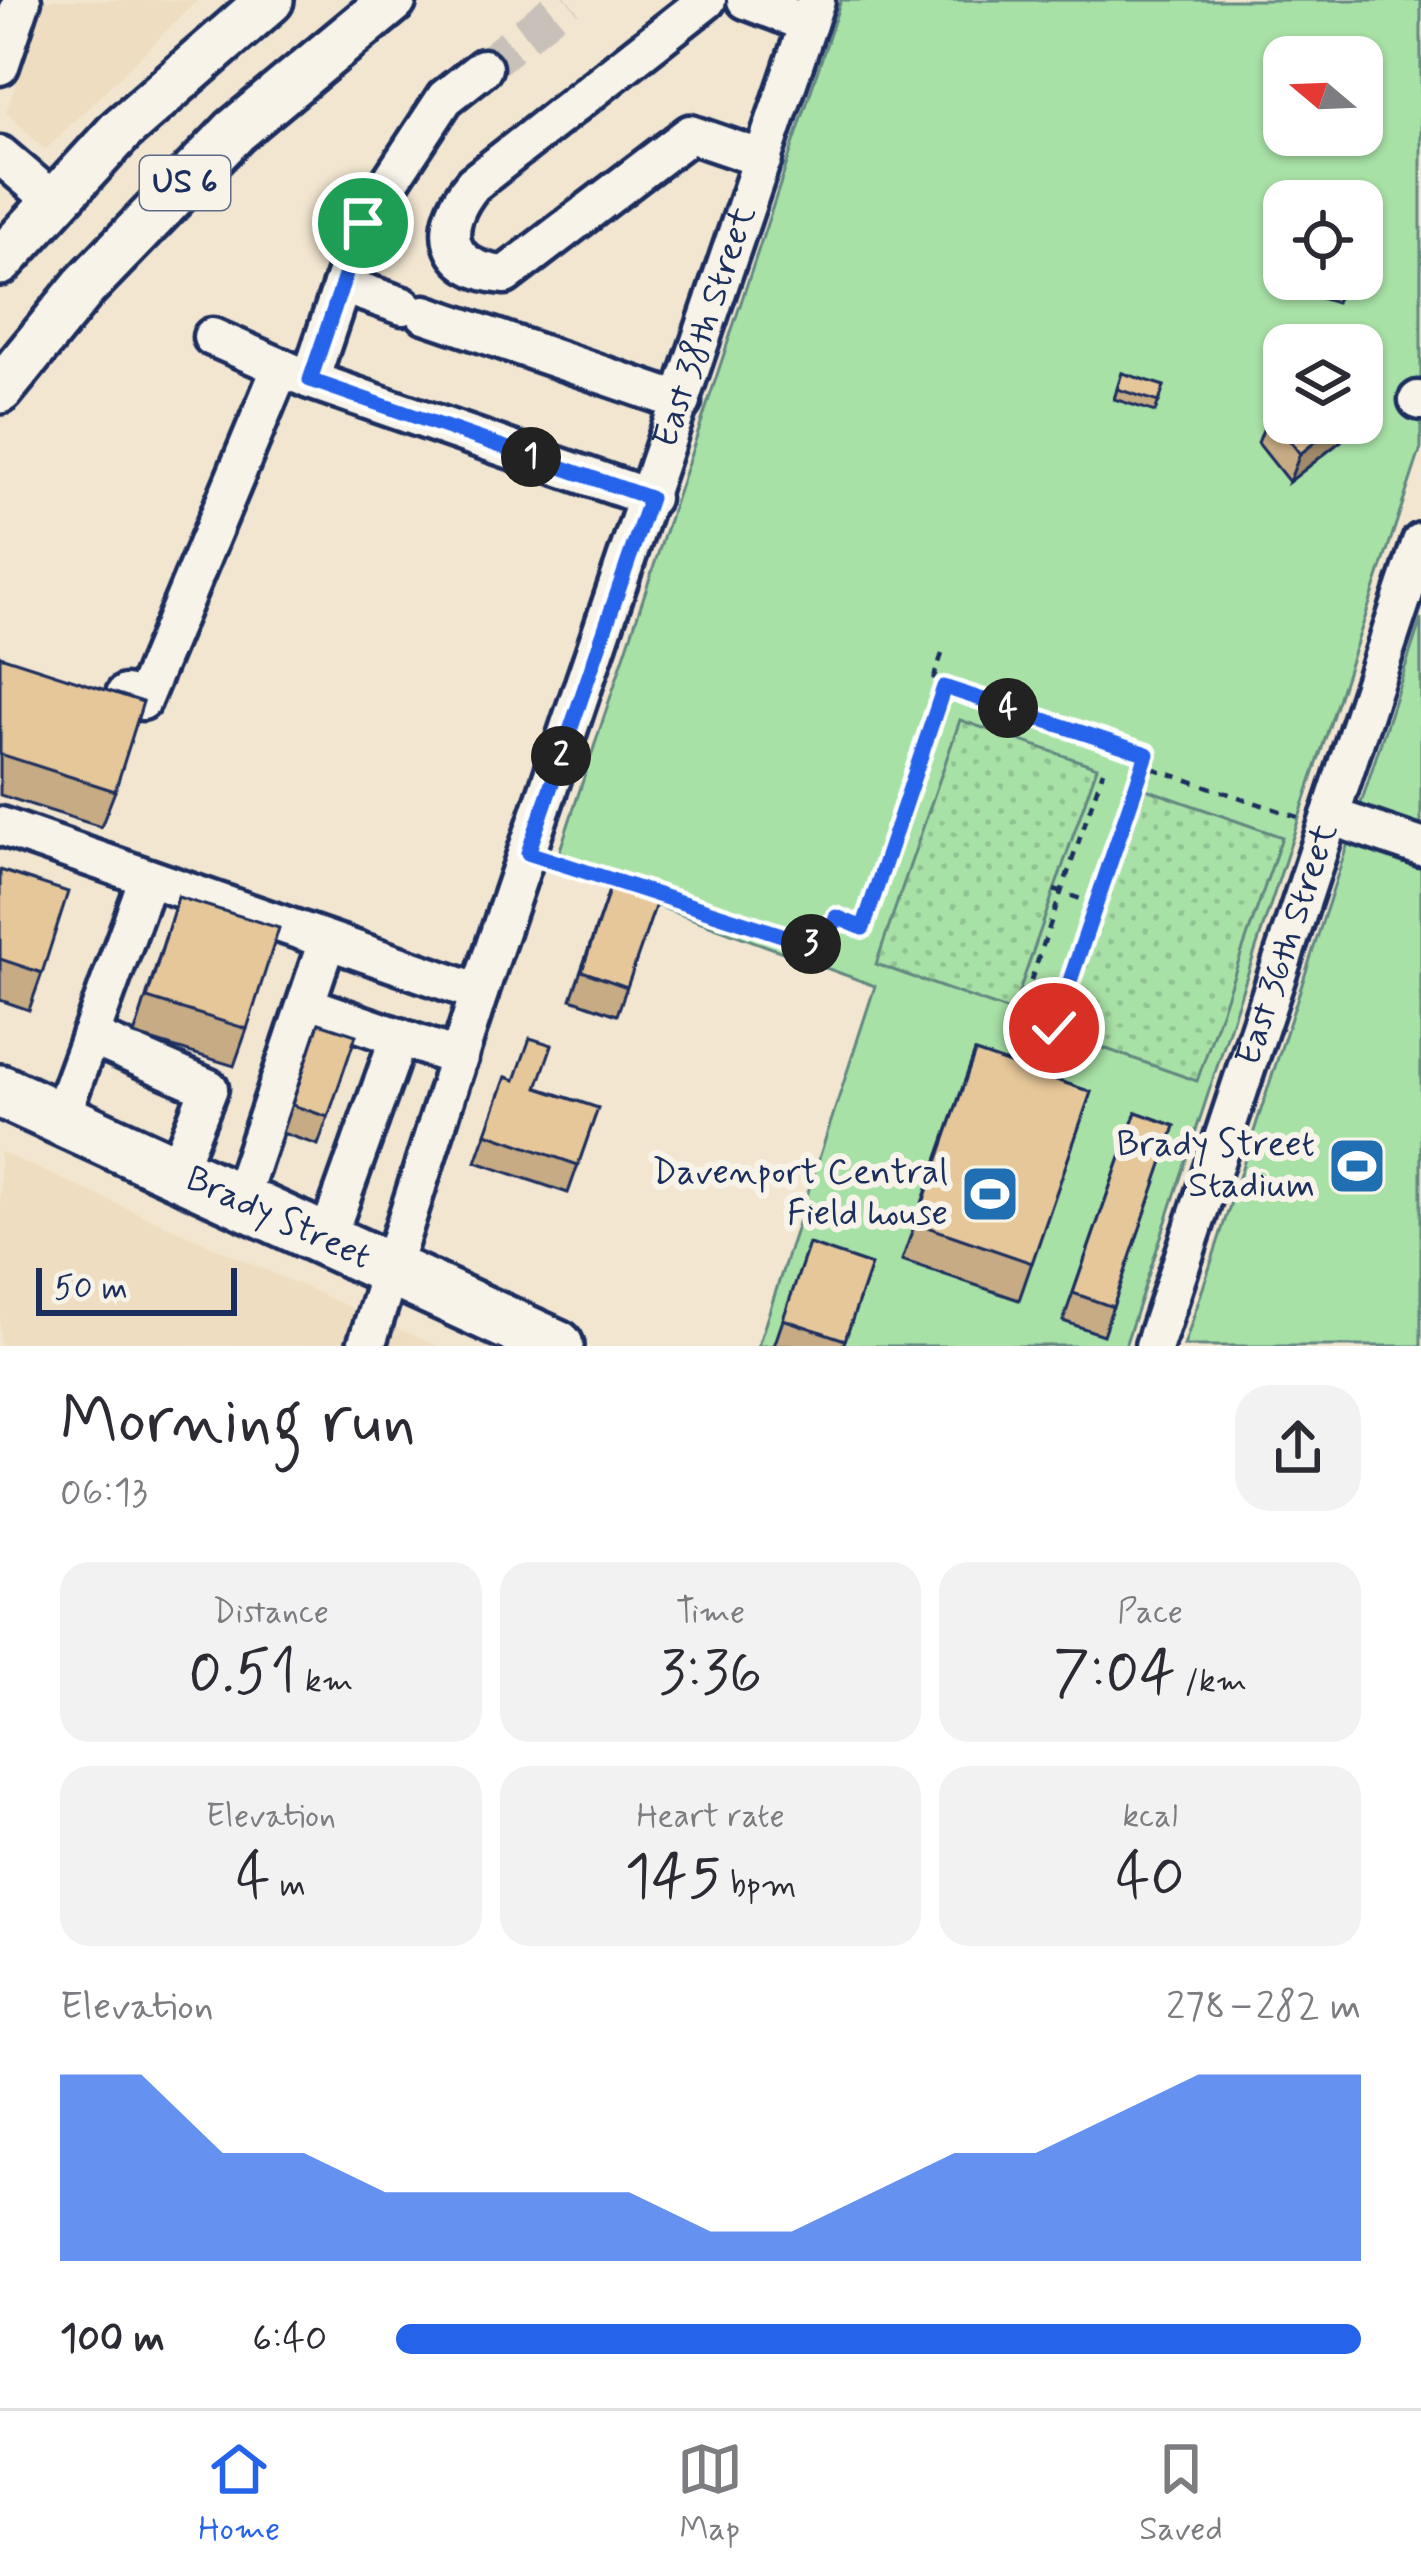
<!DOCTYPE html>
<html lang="en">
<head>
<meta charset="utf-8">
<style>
	:root { --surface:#fff; --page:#f2f2f3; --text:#2b2b33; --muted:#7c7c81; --line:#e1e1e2; --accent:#2563eb }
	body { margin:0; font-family:Mynerve,sans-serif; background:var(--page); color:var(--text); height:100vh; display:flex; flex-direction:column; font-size:45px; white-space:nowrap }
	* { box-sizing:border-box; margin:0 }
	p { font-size:39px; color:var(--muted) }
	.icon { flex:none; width:66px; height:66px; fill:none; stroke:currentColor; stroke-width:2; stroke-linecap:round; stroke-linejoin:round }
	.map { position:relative; height:1346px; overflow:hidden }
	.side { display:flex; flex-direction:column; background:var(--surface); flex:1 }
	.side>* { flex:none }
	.needle { width:78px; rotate:289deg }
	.controls { position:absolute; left:1263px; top:36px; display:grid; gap:24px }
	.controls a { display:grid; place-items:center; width:120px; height:120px; border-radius:24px; background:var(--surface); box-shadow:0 3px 9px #0004; font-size:60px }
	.scale { position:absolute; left:36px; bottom:30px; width:201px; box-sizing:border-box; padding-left:12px; border:6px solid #1b2f5e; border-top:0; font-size:33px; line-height:42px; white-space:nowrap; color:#1b2f5e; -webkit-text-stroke:9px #f7f3e8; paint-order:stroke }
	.pin { position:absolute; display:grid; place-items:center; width:102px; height:102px; color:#fff; margin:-51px; border:6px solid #fff; border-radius:50%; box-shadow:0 3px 12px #0007 }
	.km { position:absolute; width:60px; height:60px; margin:-30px; border-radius:50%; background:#222; color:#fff; font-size:33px; line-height:60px; text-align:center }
	.round { display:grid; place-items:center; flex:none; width:126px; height:126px; border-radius:36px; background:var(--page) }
	.summary { display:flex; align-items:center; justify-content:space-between; height:204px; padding:0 60px }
	h1 { font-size:66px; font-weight:600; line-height:90px }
	.figures { display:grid; grid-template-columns:repeat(3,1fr); gap:18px; height:204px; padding:12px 60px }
	.figures div { display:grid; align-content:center; border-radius:30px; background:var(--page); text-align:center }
	.figures b { font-size:60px; font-weight:600 }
	.figures small { font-size:33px; font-weight:400 }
	.figures p { font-size:33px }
	.chart { height:336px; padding:24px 60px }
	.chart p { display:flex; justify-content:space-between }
	.chart svg { width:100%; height:216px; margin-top:12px; fill:var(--accent); opacity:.7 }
	ul { padding:0 60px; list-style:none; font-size:39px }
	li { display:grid; grid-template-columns:192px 144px 1fr; align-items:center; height:90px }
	li i { height:30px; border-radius:15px; background:var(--accent) }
	.menu { display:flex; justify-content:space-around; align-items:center; height:168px; border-top:3px solid var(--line); background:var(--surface); font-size:33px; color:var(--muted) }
	.menu a { display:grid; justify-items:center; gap:6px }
	.menu .on { color:var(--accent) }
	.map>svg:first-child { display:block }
</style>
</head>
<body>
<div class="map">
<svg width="1421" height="1346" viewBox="0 0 1421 1346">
	<defs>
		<pattern id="park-dots" width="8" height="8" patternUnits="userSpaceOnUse" patternTransform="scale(3)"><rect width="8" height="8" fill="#a8e1a6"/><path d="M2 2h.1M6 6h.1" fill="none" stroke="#90c191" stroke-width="1.8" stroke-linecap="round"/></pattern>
	</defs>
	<rect width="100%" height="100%" fill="#f2e6d0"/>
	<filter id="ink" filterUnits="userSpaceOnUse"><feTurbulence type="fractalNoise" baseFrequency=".00833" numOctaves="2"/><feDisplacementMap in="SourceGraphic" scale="24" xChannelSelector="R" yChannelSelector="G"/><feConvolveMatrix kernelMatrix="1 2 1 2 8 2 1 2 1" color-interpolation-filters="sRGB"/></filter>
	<g filter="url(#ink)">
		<!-- built -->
		<g fill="#eeddc0">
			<polygon points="45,0 198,0 45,150 6,112"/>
			<polygon points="0,1152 437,1346 0,1346"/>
		</g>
		<!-- grass -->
		<g fill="#a8e1a6" stroke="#628882" stroke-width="3" fill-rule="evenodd">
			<path d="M841,0H1421V448L1125,1346H758L875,986L554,868ZM1284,57H1362V135H1284ZM1284,201H1362V279H1284ZM1284,345H1362V423H1284Z"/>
			<polygon points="1421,619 1421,1346 1184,1346"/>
		</g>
		<!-- park -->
		<g fill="url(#park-dots)" stroke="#628882" stroke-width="3">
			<polygon points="960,720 1097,767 1012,1012 876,964"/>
			<polygon points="1146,789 1282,837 1197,1081 1061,1033"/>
		</g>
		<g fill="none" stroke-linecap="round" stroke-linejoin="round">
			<!-- minor-tunnel -->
			<polyline stroke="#c7c1b9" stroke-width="36" stroke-dasharray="36 18" stroke-linecap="butt" points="483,68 568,0"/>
			<defs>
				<g id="minor">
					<path d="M707,0L473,184C437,227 444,270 505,275L690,134L763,159"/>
					<polyline points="746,0 808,24"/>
					<polyline points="0,66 22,0"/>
					<polyline points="0,155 55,202"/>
					<polyline points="342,285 403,306"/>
					<polyline points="425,314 682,402"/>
					<polyline points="212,337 310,380 650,498"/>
					<polyline points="310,380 363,223 445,98 483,68"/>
					<polyline points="1418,400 1421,401"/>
					<polyline points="125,694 142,701 281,367"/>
					<polyline points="1330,816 1421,847"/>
					<polyline points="0,826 479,993"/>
					<polyline points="306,1005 459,1058"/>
					<polyline points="90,1036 209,1088 176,1172"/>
					<polyline points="60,1119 148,878"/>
					<polyline points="239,1201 327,941"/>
					<polyline points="326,1241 399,1037"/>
					<path id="s1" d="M366,1346L479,993L816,0"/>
					<path id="s2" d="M1154,1346L1421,542"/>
				</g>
				<g id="major">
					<polyline points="0,262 121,130 270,0"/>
					<polyline points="0,390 84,287 235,131 393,0"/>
				</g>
				<g id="highway">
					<path id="s3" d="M0,1091L557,1346"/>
				</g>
			</defs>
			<!-- minor casing -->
			<use href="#minor" stroke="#1b2f5e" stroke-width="45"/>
			<!-- major casing -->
			<use href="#major" stroke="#1b2f5e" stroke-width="54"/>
			<!-- highway casing -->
			<use href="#highway" stroke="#1b2f5e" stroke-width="60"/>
			<!-- path -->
			<g stroke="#1b2f5e" stroke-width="4.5" stroke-dasharray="9 9" stroke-linecap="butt">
				<polyline points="942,654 932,683 1147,754 1143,765"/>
				<polyline points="556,862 825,949 836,917 863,927 944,687"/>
				<polyline points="1054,890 1105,907"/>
				<polyline points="1019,1015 1103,771"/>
				<polyline points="1054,1028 1143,765 1298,817"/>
			</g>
			<!-- minor -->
			<use href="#minor" stroke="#f7f3e8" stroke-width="36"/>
			<!-- major -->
			<use href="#major" stroke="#f7f3e8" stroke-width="45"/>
			<!-- highway -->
			<use href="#highway" stroke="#f7f3e8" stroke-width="51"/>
		</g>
		<!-- wall -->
		<g fill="#c6ab84" stroke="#1b2f5e" stroke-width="3">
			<polygon points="1327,279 1344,279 1336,303 1320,298"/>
			<polygon points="1122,373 1164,386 1155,412 1114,399"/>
			<polygon points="1269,414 1341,441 1289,482 1258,443"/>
			<polygon points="0,656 115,791 101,827 0,795"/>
			<polygon points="0,870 42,973 29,1010 0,1000"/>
			<polygon points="612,882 658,898 617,1015 571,999"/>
			<polygon points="178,897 247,1029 234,1066 134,1035"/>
			<polygon points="319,1023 328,1117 318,1145 282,1133"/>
			<polygon points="975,1052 1091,1092 1019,1300 902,1260"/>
			<polygon points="506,1077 598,1108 568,1193 476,1162"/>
			<polygon points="1136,1112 1175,1126 1103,1335 1063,1321"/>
			<polygon points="809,1244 871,1265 843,1346 774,1346"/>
		</g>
		<!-- shaded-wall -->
		<polygon fill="#a18b6b" stroke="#1b2f5e" stroke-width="3" points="1339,423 1348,423 1341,441 1289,482 1300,454"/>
		<!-- building -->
		<g fill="#e6c799" stroke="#1b2f5e" stroke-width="3">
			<polygon points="1327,279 1344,279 1340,293 1324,288"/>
			<polygon points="1122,373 1164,386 1159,402 1117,389"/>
			<polygon points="1284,402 1284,423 1339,423 1300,454 1269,414"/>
			<polygon points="0,656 143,702 115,791 0,754"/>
			<polygon points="0,870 68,892 42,973 0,959"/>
			<polygon points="612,882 658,898 627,987 582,971"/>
			<polygon points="178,897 279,928 247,1029 147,998"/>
			<polygon points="319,1023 356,1035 328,1117 292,1105"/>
			<polygon points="530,1038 552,1045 537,1088 598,1108 578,1165 486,1133 506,1077 515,1080"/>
			<polygon points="975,1052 1091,1092 1032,1263 916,1223"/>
			<polygon points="1136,1112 1175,1126 1113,1307 1073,1293"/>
			<polygon points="809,1244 871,1265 845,1340 783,1319"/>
		</g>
	</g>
	<g fill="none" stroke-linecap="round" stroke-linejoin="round" filter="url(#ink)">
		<defs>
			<polyline id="route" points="363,223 310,380 650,498 528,853 825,949 836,917 863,928 944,687 1147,754 1054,1028"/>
		</defs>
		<!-- route casing -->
		<use href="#route" stroke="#fff" stroke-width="24"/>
		<!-- route -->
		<use href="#route" stroke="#2563eb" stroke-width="15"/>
	</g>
	<!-- icons -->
	<defs>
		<symbol id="stadium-square" viewBox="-11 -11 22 22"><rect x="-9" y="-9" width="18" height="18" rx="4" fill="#1f6fb2" stroke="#f7f3e8"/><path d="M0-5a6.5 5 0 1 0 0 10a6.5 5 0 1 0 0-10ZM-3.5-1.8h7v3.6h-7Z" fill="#fff"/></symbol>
	</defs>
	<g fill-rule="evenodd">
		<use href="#stadium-square" x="1324" y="1133" width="66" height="66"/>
		<use href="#stadium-square" x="957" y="1161" width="66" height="66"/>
	</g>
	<g text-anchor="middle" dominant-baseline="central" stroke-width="12" stroke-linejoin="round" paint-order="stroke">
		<!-- shield labels -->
		<rect fill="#f7f3e8" stroke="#5d6a87" stroke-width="3" x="140" y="156" width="90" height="54" rx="9"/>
		<g font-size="33" font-weight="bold" fill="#1b2f5e">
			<text x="185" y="183">US 6</text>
		</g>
		<!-- street labels -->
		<g font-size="36" fill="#1b2f5e" stroke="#f7f3e8">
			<text stroke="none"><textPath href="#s1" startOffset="1074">East 38th Street</textPath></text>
			<text stroke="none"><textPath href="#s2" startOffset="423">East 36th Street</textPath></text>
			<text stroke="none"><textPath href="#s3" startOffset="306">Brady Street</textPath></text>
		</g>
		<!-- poi labels -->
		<g font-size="36" fill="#1b2f5e" stroke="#f7f3e8" text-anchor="end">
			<text x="1315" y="1145">Brady Street<tspan x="1315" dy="41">Stadium</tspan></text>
			<text x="948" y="1173">Davenport Central<tspan x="948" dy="41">Field house</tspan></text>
		</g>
	</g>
</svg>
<div class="controls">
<a><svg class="needle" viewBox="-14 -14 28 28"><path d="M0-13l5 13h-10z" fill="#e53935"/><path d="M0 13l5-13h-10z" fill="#7c7c81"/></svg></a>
<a><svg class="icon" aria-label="locate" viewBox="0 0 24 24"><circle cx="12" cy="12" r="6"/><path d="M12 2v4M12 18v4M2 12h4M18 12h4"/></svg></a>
<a><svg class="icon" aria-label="layers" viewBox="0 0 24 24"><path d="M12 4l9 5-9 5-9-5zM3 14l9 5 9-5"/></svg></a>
</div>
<div class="scale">50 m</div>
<div class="pin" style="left:363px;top:223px;background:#1e9e55"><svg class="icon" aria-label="arrive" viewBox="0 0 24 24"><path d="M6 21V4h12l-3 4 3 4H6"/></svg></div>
<div class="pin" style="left:1054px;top:1028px;background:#d93025"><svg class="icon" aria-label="check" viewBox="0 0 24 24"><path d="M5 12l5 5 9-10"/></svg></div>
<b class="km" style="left:531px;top:457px">1</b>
<b class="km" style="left:561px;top:756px">2</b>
<b class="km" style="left:811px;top:944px">3</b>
<b class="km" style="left:1008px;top:708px">4</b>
</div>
<section class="side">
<div class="summary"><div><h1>Morning run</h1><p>06:13</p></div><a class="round"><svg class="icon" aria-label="share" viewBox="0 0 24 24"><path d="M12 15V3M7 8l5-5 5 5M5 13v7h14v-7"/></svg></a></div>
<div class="figures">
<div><p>Distance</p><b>0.51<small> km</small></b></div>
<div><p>Time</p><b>3:36</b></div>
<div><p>Pace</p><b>7:04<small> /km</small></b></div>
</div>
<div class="figures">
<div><p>Elevation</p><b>4<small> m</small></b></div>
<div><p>Heart rate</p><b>145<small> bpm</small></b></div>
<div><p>kcal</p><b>40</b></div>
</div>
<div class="chart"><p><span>Elevation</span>278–282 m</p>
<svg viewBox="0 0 160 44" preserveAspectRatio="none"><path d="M0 44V6L10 6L20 22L30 22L40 30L50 30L60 30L70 30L80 38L90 38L100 30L110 22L120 22L130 14L140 6L150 6L160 6V44z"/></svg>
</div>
<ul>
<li><b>100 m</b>6:40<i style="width:100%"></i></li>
</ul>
</section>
<nav class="menu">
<a class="on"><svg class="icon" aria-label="home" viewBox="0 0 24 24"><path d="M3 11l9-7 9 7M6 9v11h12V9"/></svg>Home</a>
<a><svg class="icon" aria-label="map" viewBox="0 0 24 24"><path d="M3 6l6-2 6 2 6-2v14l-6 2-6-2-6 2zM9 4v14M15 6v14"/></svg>Map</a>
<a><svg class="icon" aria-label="saved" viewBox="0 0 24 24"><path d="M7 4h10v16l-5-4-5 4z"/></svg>Saved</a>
</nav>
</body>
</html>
